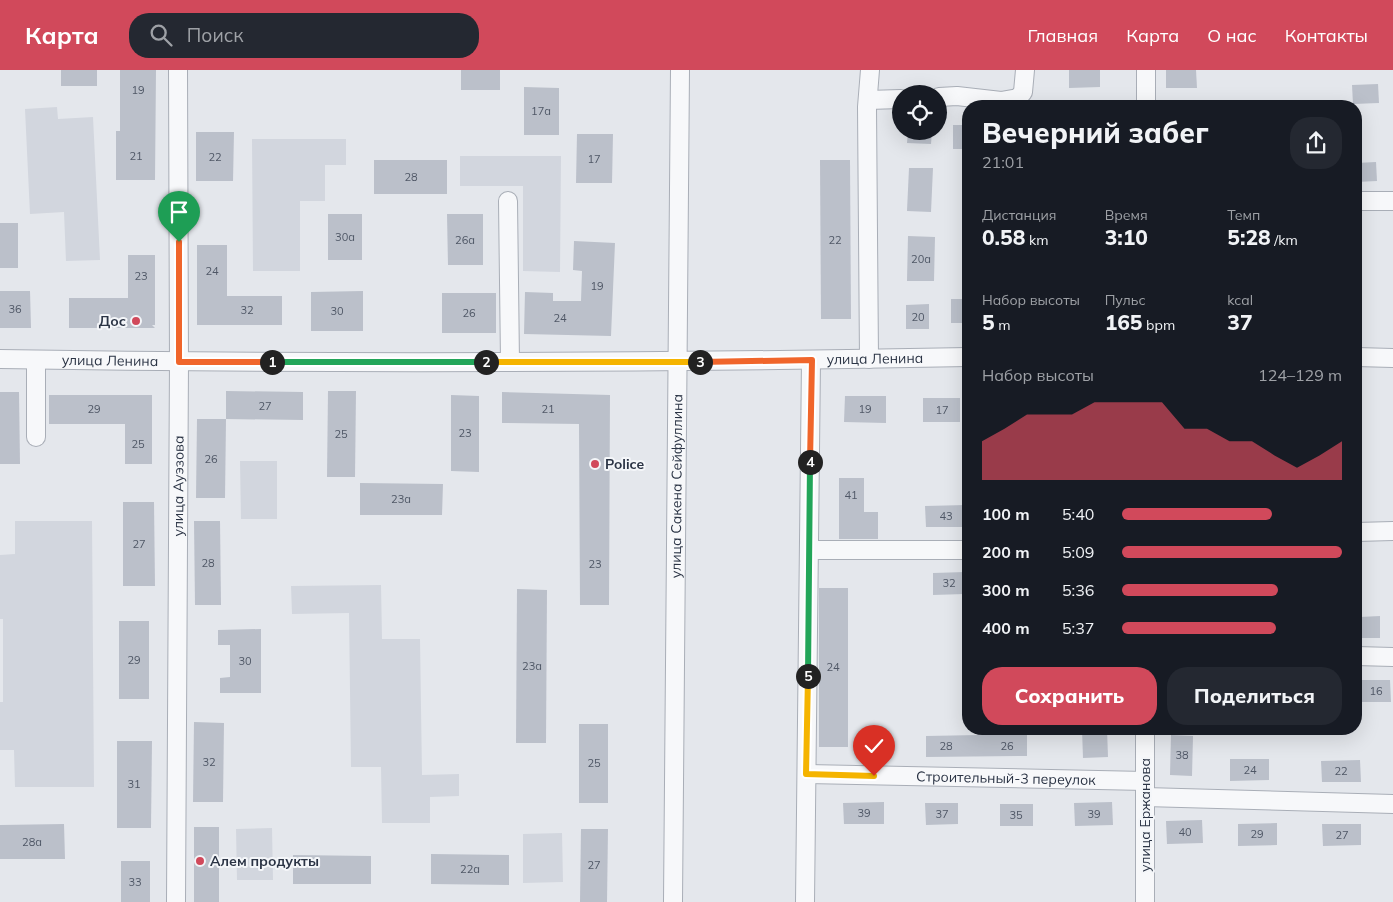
<!DOCTYPE html>
<html lang="ru">
<head>
<meta charset="utf-8">
<style>
	:root { --surface:#171b24; --page:#242831; --text:#f1f3f6; --muted:#9ea1a6; --accent:#d1495b }
	body { margin:0; font-family:Mulish,sans-serif; background:var(--page); color:var(--text); height:100vh; display:flex; flex-direction:column; font-size:19px; white-space:nowrap }
	* { box-sizing:border-box; margin:0 }
	p { font-size:16px; color:var(--muted) }
	.icon { flex:none; width:28px; height:28px; fill:none; stroke:currentColor; stroke-width:2; stroke-linecap:round; stroke-linejoin:round }
	.map { position:relative; flex:1; overflow:hidden }
	.panel { position:absolute; left:962px; top:30px; width:400px; height:635px; display:flex; flex-direction:column; background:var(--surface); border-radius:20px; box-shadow:0 5px 20px #0002 }
	.panel>* { flex:none }
	.tools { position:absolute; left:892px; top:15px; display:grid; gap:10px }
	.tools a { display:grid; place-items:center; width:55px; height:55px; border-radius:50%; background:var(--surface); box-shadow:0 5px 20px #0002; font-size:25px }
	.pin { position:absolute; display:grid; place-items:center; width:42px; height:42px; color:#fff; margin:-51px -21px; border-radius:50% 50% 50% 0; rotate:-45deg; box-shadow:0 0 5px #0007 }
	.pin .icon { rotate:45deg }
	.km { position:absolute; width:25px; height:25px; margin:-12px; border-radius:50%; background:#222; color:#fff; font-size:14px; line-height:25px; text-align:center }
	.round { display:grid; place-items:center; flex:none; width:52px; height:52px; border-radius:20px; background:var(--page) }
	.head { display:flex; align-items:center; justify-content:space-between; height:85px; padding:0 20px }
	h1 { font-size:28px; font-weight:800; line-height:38px }
	.metrics { display:grid; grid-template-columns:repeat(3,1fr); gap:8px; height:85px; padding:5px 20px }
	.metrics div { display:grid; align-content:center }
	.metrics b { font-size:21px; font-weight:800 }
	.metrics small { font-size:14px; font-weight:400 }
	.metrics p { font-size:14px }
	.chart { height:140px; padding:10px 20px }
	.chart p { display:flex; justify-content:space-between }
	.chart svg { width:100%; height:90px; margin-top:5px; fill:var(--accent); opacity:.7 }
	.button { display:flex; gap:10px; margin-top:auto; padding:10px 20px }
	.button a { flex:1; height:58px; border-radius:20px; background:var(--accent); color:#fff; font-size:20px; font-weight:800; line-height:58px; text-align:center }
	.button a+a { background:var(--page); color:var(--text) }
	ul { padding:0 20px; list-style:none; font-size:16px }
	li { display:grid; grid-template-columns:80px 60px 1fr; align-items:center; height:38px }
	li i { height:12px; border-radius:6px; background:var(--accent) }
	header { display:flex; align-items:center; gap:30px; box-sizing:border-box; height:70px; padding:0 25px; background:var(--accent); color:#fff }
	header strong { font-size:24px }
	nav { display:flex; gap:28px; margin-inline-start:auto; font-size:18px }
	.search { width:350px; height:45px; background:var(--page); display:flex; align-items:center; gap:12px; box-sizing:border-box; padding:0 18px; border-radius:20px; color:var(--muted); font-size:19px }
	.map>svg:first-child { display:block }
</style>
</head>
<body>
<header>
<strong>Карта</strong>
<div class="search"><svg class="icon" aria-label="search" viewBox="0 0 24 24"><circle cx="10" cy="10" r="6"/><path d="M15 15l6 6"/></svg>Поиск</div>
<nav><a>Главная</a><a>Карта</a><a>О нас</a><a>Контакты</a></nav>
</header>
<div class="map">
<svg width="1393" height="832" viewBox="0 0 1393 832">
	<rect width="100%" height="100%" fill="#e4e7ec"/>
	<!-- built -->
	<g fill="#d2d6de">
		<polygon points="57,37 58,49 93,47 100,190 66,191 64,142 30,144 25,39"/>
		<polygon points="252,69 346,69 346,95 325,95 325,131 300,131 300,201 253,201"/>
		<polygon points="460,86 561,86 560,202 523,201 523,116 460,116"/>
		<polygon points="240,391 277,391 277,449 241,449"/>
		<polygon points="15,451 92,451 94,717 15,717 14,680 0,680 0,632 3,632 3,549 0,549 0,485 15,484"/>
		<polygon points="381,515 382,569 420,569 422,705 459,704 459,726 430,727 430,753 382,753 381,697 351,697 349,543 292,544 291,516"/>
		<polygon points="272,758 273,810 237,810 236,759"/>
		<polygon points="562,763 563,812 523,813 523,764"/>
	</g>
	<!-- building -->
	<g fill="#bbc0ca">
		<rect x="61" y="0" width="36" height="16"/>
		<polygon points="120,0 156,0 155,110 116,110 116,61 120,61"/>
		<rect x="461" y="0" width="39" height="20"/>
		<polygon points="1069,0 1100,0 1100,17 1069,18"/>
		<polygon points="1166,0 1196,0 1197,18 1166,18"/>
		<polygon points="1378,14 1379,33 1353,34 1352,15"/>
		<polygon points="524,17 559,18 559,65 524,65"/>
		<rect x="953" y="55" width="16" height="24"/>
		<polygon points="908,61 932,61 931,74 907,73"/>
		<polygon points="196,62 234,62 233,111 196,111"/>
		<polygon points="577,64 613,64 612,113 576,113"/>
		<rect x="374" y="90" width="73" height="34"/>
		<polygon points="820,90 850,90 851,249 821,249"/>
		<polygon points="1376,92 1377,111 1356,112 1356,93"/>
		<polygon points="909,98 933,98 931,142 907,141"/>
		<rect x="328" y="144" width="34" height="46"/>
		<polygon points="447,144 483,144 483,195 448,195"/>
		<rect x="0" y="153" width="18" height="45"/>
		<polygon points="908,166 935,167 934,211 907,211"/>
		<polygon points="574,171 615,173 611,266 524,264 525,222 553,223 553,231 581,231 582,201 573,200"/>
		<polygon points="197,175 227,175 227,226 282,226 282,255 197,255"/>
		<polygon points="128,185 155,185 155,255 152,255 155,258 69,258 69,228 128,228"/>
		<polygon points="0,221 30,221 31,258 0,258"/>
		<polygon points="363,221 363,261 311,261 311,222"/>
		<rect x="442" y="223" width="54" height="40"/>
		<rect x="951" y="229" width="18" height="24"/>
		<polygon points="929,234 929,259 906,259 906,235"/>
		<polygon points="226,321 303,322 303,350 226,349"/>
		<polygon points="328,321 356,321 355,407 327,407"/>
		<polygon points="0,322 19,322 20,394 0,394"/>
		<polygon points="502,322 610,325 609,535 580,535 579,354 502,353"/>
		<polygon points="49,325 152,325 152,394 125,394 125,354 49,354"/>
		<polygon points="451,325 479,326 479,402 451,401"/>
		<polygon points="845,326 886,326 886,353 844,352"/>
		<rect x="923" y="328" width="37" height="24"/>
		<polygon points="197,349 226,349 225,428 196,428"/>
		<polygon points="839,408 864,408 864,442 878,442 878,469 839,469"/>
		<polygon points="360,413 443,414 442,445 360,445"/>
		<polygon points="123,432 154,432 155,516 123,516"/>
		<polygon points="966,435 967,457 926,457 925,436"/>
		<polygon points="194,451 220,451 221,535 195,535"/>
		<polygon points="965,502 965,524 933,525 933,503"/>
		<rect x="819" y="518" width="29" height="159"/>
		<polygon points="517,519 547,520 546,673 516,673"/>
		<polygon points="1380,546 1380,568 1360,568 1360,547"/>
		<rect x="119" y="551" width="30" height="78"/>
		<polygon points="261,559 261,623 220,623 220,608 230,607 230,575 218,575 218,560"/>
		<polygon points="1361,610 1390,610 1391,632 1361,632"/>
		<polygon points="194,652 224,653 223,732 193,732"/>
		<rect x="579" y="654" width="29" height="79"/>
		<polygon points="1082,659 1107,659 1108,687 1083,688"/>
		<polygon points="1027,664 1027,686 926,687 926,666"/>
		<polygon points="1171,665 1193,666 1192,706 1170,705"/>
		<polygon points="117,671 152,671 151,758 117,758"/>
		<polygon points="1230,689 1269,689 1269,710 1230,711"/>
		<polygon points="1360,690 1361,712 1322,712 1321,691"/>
		<polygon points="884,732 884,754 844,754 843,733"/>
		<polygon points="1112,732 1113,755 1075,756 1074,733"/>
		<polygon points="925,733 958,733 958,754 926,755"/>
		<rect x="1000" y="734" width="33" height="22"/>
		<polygon points="1202,750 1203,773 1167,774 1166,751"/>
		<polygon points="1277,753 1277,775 1238,776 1238,754"/>
		<polygon points="64,754 65,789 0,789 0,755"/>
		<polygon points="1322,754 1361,754 1361,775 1323,776"/>
		<rect x="194" y="757" width="25" height="75"/>
		<polygon points="581,759 608,759 607,832 580,832"/>
		<polygon points="431,784 509,785 509,815 431,814"/>
		<polygon points="293,785 371,786 371,814 293,814"/>
		<rect x="121" y="791" width="29" height="41"/>
	</g>
	<g fill="none" stroke-linecap="round" stroke-linejoin="round">
		<defs>
			<g id="minor">
				<polyline points="939,27 957,26 1001,31 1018,28 1023,22 1025,0"/>
				<polyline points="868,30 901,29"/>
				<polyline points="1146,36 1146,0"/>
				<polyline points="508,131 510,292"/>
				<polyline points="1356,131 1393,131"/>
				<polyline points="1356,287 1393,288"/>
				<path id="s1" d="M0,289C323,294 646,293 969,287"/>
				<polyline points="869,289 867,37 870,0"/>
				<polyline points="36,290 36,367"/>
				<polyline points="1356,462 1393,461"/>
				<polyline points="809,480 969,480"/>
				<polyline points="1356,586 1393,587"/>
				<path id="s2" d="M807,704L1145,711"/>
				<polyline points="1145,727 1393,734"/>
				<path id="s3" d="M176,832L179,292L178,0"/>
				<path id="s4" d="M673,832L680,0"/>
				<polyline points="805,832 811,290"/>
				<polyline points="1145,832 1145,659"/>
			</g>
		</defs>
		<!-- minor casing -->
		<use href="#minor" stroke="#a9aeb7" stroke-width="20"/>
		<!-- minor -->
		<use href="#minor" stroke="#f7f8fa" stroke-width="18"/>
	</g>
	<g fill="none" stroke-linecap="round" stroke-linejoin="round">
		<defs>
			<polyline id="split-1" points="179,172 179,292 272,292"/>
			<polyline id="split-2" points="272,292 486,292"/>
			<polyline id="split-3" points="486,292 700,292"/>
			<polyline id="split-4" points="700,292 812,290 810,392"/>
			<polyline id="split-5" points="808,606 810,392"/>
			<polyline id="split-6" points="808,606 806,704 874,706"/>
		</defs>
		<!-- split-1 casing -->
		<use href="#split-1" stroke="#fff" stroke-width="10"/>
		<!-- split-2 casing -->
		<use href="#split-2" stroke="#fff" stroke-width="10"/>
		<!-- split-3 casing -->
		<use href="#split-3" stroke="#fff" stroke-width="10"/>
		<!-- split-4 casing -->
		<use href="#split-4" stroke="#fff" stroke-width="10"/>
		<!-- split-5 casing -->
		<use href="#split-5" stroke="#fff" stroke-width="10"/>
		<!-- split-6 casing -->
		<use href="#split-6" stroke="#fff" stroke-width="10"/>
		<!-- split-1 -->
		<use href="#split-1" stroke="#f0652b" stroke-width="6"/>
		<!-- split-2 -->
		<use href="#split-2" stroke="#22a559" stroke-width="6"/>
		<!-- split-3 -->
		<use href="#split-3" stroke="#f5b400" stroke-width="6"/>
		<!-- split-4 -->
		<use href="#split-4" stroke="#f0652b" stroke-width="6"/>
		<!-- split-5 -->
		<use href="#split-5" stroke="#22a559" stroke-width="6"/>
		<!-- split-6 -->
		<use href="#split-6" stroke="#f5b400" stroke-width="6"/>
	</g>
	<!-- markers -->
	<g fill="#d1495b" stroke="#f4f6f9" stroke-width="2">
		<circle cx="136" cy="251" r="5"/>
		<circle cx="595" cy="394" r="5"/>
		<circle cx="200" cy="791" r="5"/>
	</g>
	<g text-anchor="middle" dominant-baseline="central" stroke-width="4" stroke-linejoin="round" paint-order="stroke">
		<!-- number labels -->
		<g font-size="11" fill="#4f5766">
			<text x="138" y="20">19</text>
			<text x="541" y="41">17а</text>
			<text x="136" y="86">21</text>
			<text x="215" y="87">22</text>
			<text x="594" y="89">17</text>
			<text x="411" y="107">28</text>
			<text x="345" y="167">30а</text>
			<text x="465" y="170">26а</text>
			<text x="835" y="170">22</text>
			<text x="921" y="189">20а</text>
			<text x="212" y="201">24</text>
			<text x="141" y="206">23</text>
			<text x="597" y="216">19</text>
			<text x="15" y="239">36</text>
			<text x="247" y="240">32</text>
			<text x="337" y="241">30</text>
			<text x="469" y="243">26</text>
			<text x="918" y="247">20</text>
			<text x="560" y="248">24</text>
			<text x="265" y="336">27</text>
			<text x="94" y="339">29</text>
			<text x="548" y="339">21</text>
			<text x="865" y="339">19</text>
			<text x="942" y="340">17</text>
			<text x="465" y="363">23</text>
			<text x="341" y="364">25</text>
			<text x="138" y="374">25</text>
			<text x="211" y="389">26</text>
			<text x="851" y="425">41</text>
			<text x="401" y="429">23а</text>
			<text x="946" y="446">43</text>
			<text x="139" y="474">27</text>
			<text x="208" y="493">28</text>
			<text x="595" y="494">23</text>
			<text x="949" y="513">32</text>
			<text x="134" y="590">29</text>
			<text x="245" y="591">30</text>
			<text x="532" y="596">23а</text>
			<text x="833" y="597">24</text>
			<text x="1376" y="621">16</text>
			<text x="946" y="676">28</text>
			<text x="1007" y="676">26</text>
			<text x="1182" y="685">38</text>
			<text x="209" y="692">32</text>
			<text x="594" y="693">25</text>
			<text x="1250" y="700">24</text>
			<text x="1341" y="701">22</text>
			<text x="134" y="714">31</text>
			<text x="864" y="743">39</text>
			<text x="942" y="744">37</text>
			<text x="1094" y="744">39</text>
			<text x="1016" y="745">35</text>
			<text x="1185" y="762">40</text>
			<text x="1257" y="764">29</text>
			<text x="1342" y="765">27</text>
			<text x="32" y="772">28а</text>
			<text x="594" y="795">27</text>
			<text x="470" y="799">22а</text>
			<text x="135" y="812">33</text>
		</g>
		<!-- poi labels -->
		<g font-size="14" font-weight="bold" fill="#2b3445" stroke="#f4f6f9" text-anchor="start">
			<text x="126" y="251" text-anchor="end">Дос</text>
			<text x="605" y="394">Police</text>
			<text x="210" y="791">Алем продукты</text>
		</g>
		<!-- street labels -->
		<g font-size="14" fill="#2b3445" stroke="#f4f6f9">
			<text stroke="none"><textPath href="#s1" startOffset="875">улица Ленина</textPath></text>
			<text stroke="none"><textPath href="#s1" startOffset="110">улица Ленина</textPath></text>
			<text stroke="none"><textPath href="#s3" startOffset="416">улица Ауэзова</textPath></text>
			<text stroke="none"><textPath href="#s4" startOffset="416">улица Сакена Сейфуллина</textPath></text>
			<text stroke="none"><textPath href="#s2" startOffset="199">Строительный-3 переулок</textPath></text>
			<text transform="translate(1145 745) rotate(-90)">улица Ержанова</text>
		</g>
	</g>
</svg>
<div class="tools">
<a><svg class="icon" aria-label="locate" viewBox="0 0 24 24"><circle cx="12" cy="12" r="6"/><path d="M12 2v4M12 18v4M2 12h4M18 12h4"/></svg></a>
</div>
<div class="pin" style="left:179px;top:172px;background:#1e9e55"><svg class="icon" aria-label="arrive" viewBox="0 0 24 24"><path d="M6 21V4h12l-3 4 3 4H6"/></svg></div>
<div class="pin" style="left:874px;top:706px;background:#d93025"><svg class="icon" aria-label="check" viewBox="0 0 24 24"><path d="M5 12l5 5 9-10"/></svg></div>
<b class="km" style="left:272px;top:292px">1</b>
<b class="km" style="left:486px;top:292px">2</b>
<b class="km" style="left:700px;top:292px">3</b>
<b class="km" style="left:810px;top:392px">4</b>
<b class="km" style="left:808px;top:606px">5</b>
<section class="panel">
<div class="head"><div><h1>Вечерний забег</h1><p>21:01</p></div><a class="round"><svg class="icon" aria-label="share" viewBox="0 0 24 24"><path d="M12 15V3M7 8l5-5 5 5M5 13v7h14v-7"/></svg></a></div>
<div class="metrics">
<div><p>Дистанция</p><b>0.58<small> km</small></b></div>
<div><p>Время</p><b>3:10</b></div>
<div><p>Темп</p><b>5:28<small> /km</small></b></div>
</div>
<div class="metrics">
<div><p>Набор высоты</p><b>5<small> m</small></b></div>
<div><p>Пульс</p><b>165<small> bpm</small></b></div>
<div><p>kcal</p><b>37</b></div>
</div>
<div class="chart"><p><span>Набор высоты</span>124–129 m</p>
<svg viewBox="0 0 160 44" preserveAspectRatio="none"><path d="M0 44V25L10 19L20 12L30 12L40 12L50 6L60 6L70 6L80 6L90 19L100 19L110 25L120 25L130 32L140 38L150 32L160 25V44z"/></svg>
</div>
<ul>
<li><b>100 m</b>5:40<i style="width:68%"></i></li>
<li><b>200 m</b>5:09<i style="width:100%"></i></li>
<li><b>300 m</b>5:36<i style="width:71%"></i></li>
<li><b>400 m</b>5:37<i style="width:70%"></i></li>
</ul>
<div class="button"><a>Сохранить</a><a>Поделиться</a></div>
</section>
</div>
</body>
</html>
